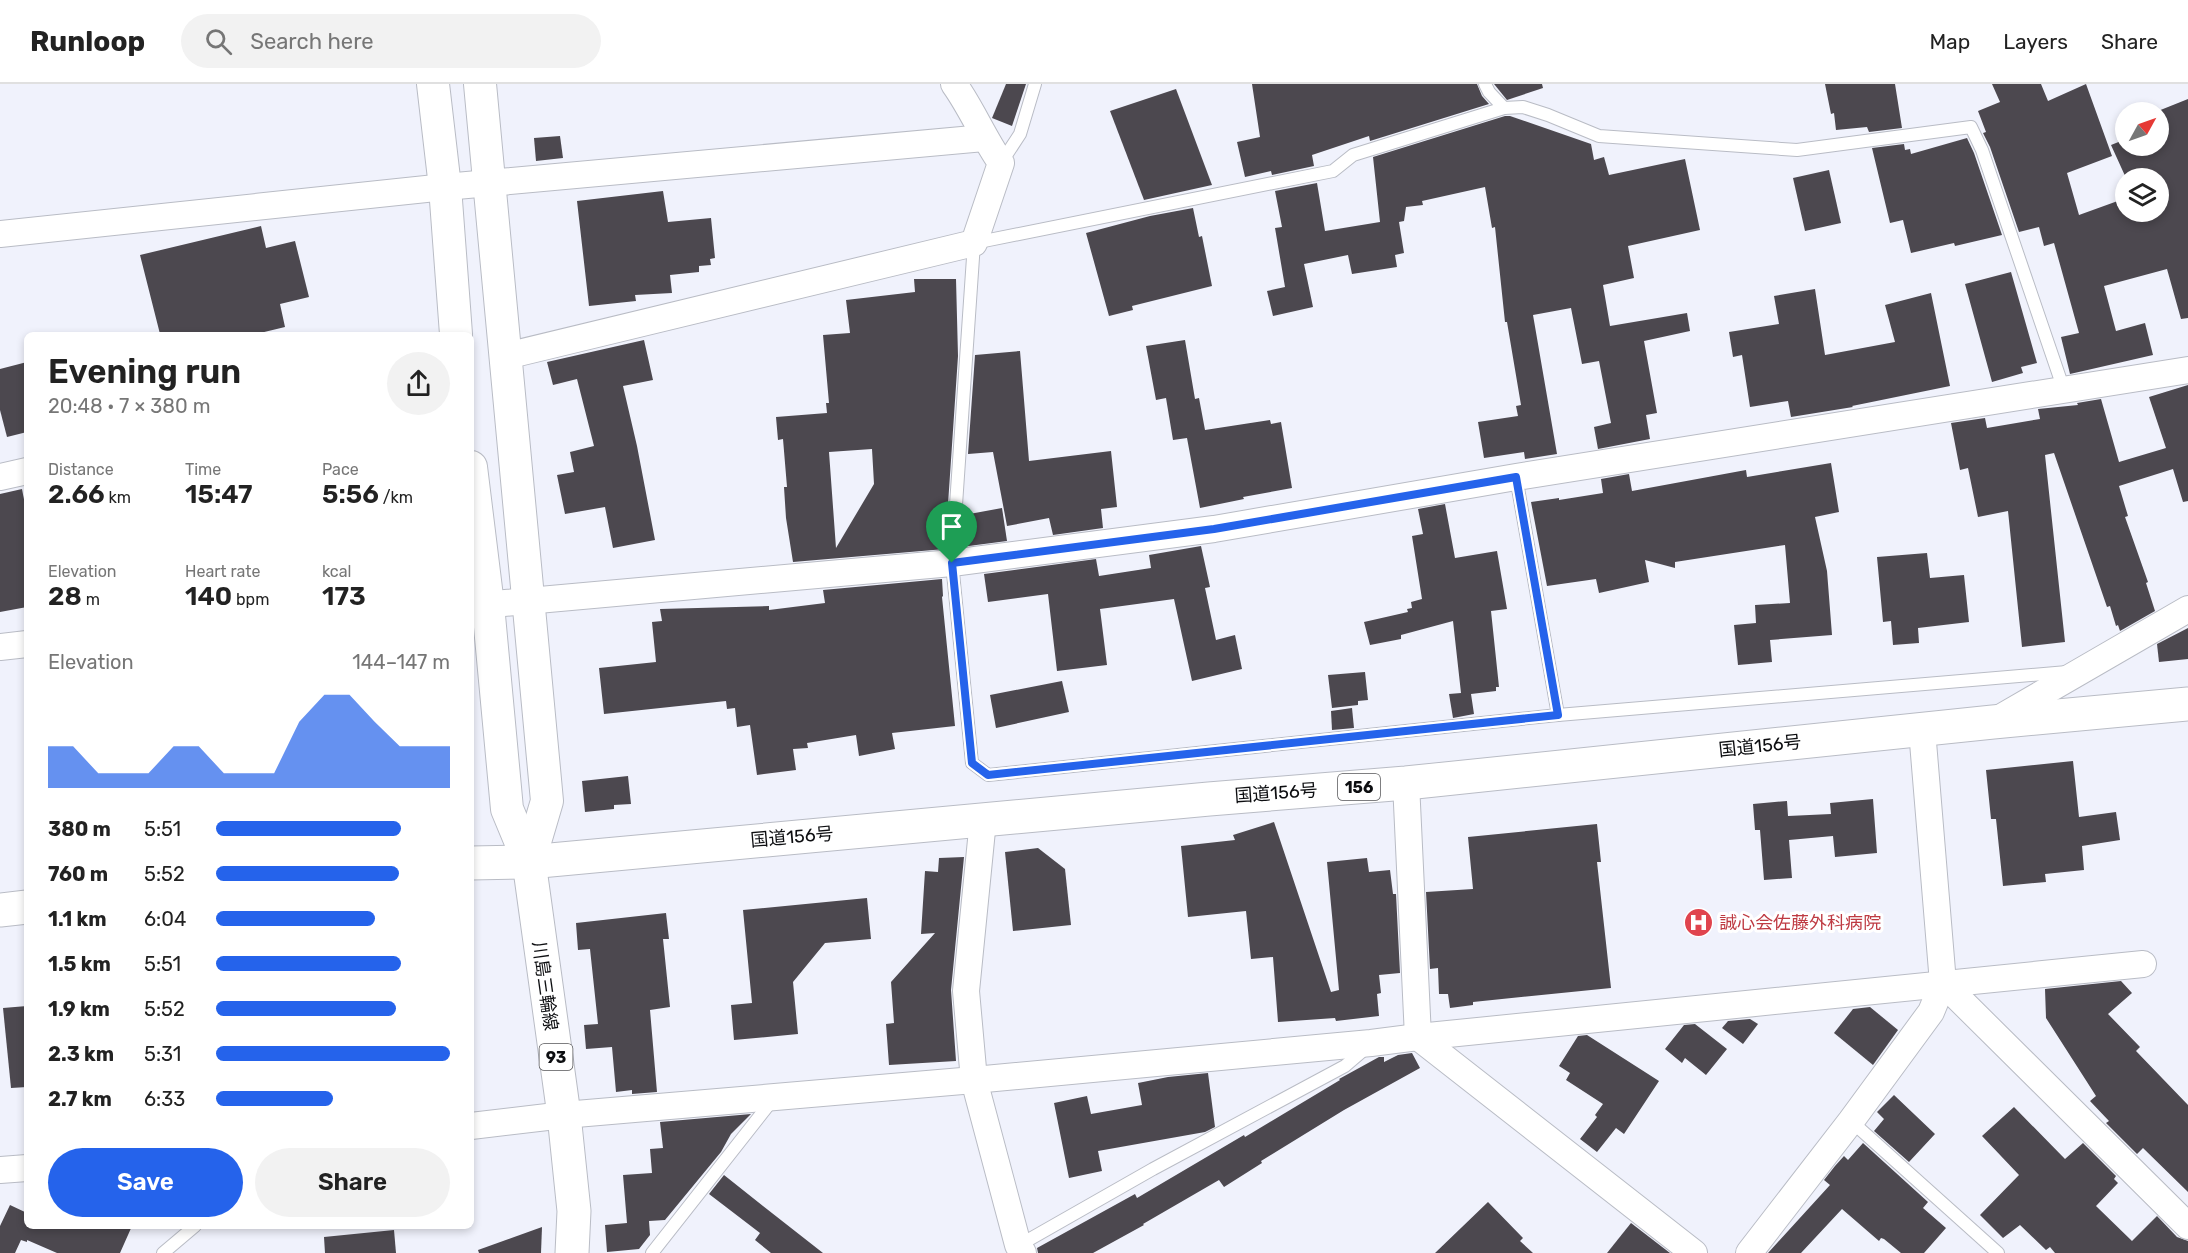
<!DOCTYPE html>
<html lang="en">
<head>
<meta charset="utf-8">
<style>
	:root { --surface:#fff; --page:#f2f2f2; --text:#222; --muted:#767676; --line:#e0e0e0; --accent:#2563eb }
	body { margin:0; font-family:Rubik,"Noto Sans JP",sans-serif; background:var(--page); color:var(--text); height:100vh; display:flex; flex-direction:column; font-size:22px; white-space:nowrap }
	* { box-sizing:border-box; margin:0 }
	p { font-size:20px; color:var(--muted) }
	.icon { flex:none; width:33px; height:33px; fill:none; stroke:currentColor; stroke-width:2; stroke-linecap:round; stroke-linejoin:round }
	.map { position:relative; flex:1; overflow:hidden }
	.drawer { position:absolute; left:24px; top:248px; width:450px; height:897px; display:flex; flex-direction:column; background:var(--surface); border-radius:9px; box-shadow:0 3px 9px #0003 }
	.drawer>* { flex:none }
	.needle { width:39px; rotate:50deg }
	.buttons { position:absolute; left:2115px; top:18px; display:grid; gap:12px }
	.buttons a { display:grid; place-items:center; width:54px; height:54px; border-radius:50%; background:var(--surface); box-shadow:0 3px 9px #0003; font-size:30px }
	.pin { position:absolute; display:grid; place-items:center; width:51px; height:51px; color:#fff; margin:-62px -26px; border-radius:50% 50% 50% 0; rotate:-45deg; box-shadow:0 0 6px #0007 }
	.pin .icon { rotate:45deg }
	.round { display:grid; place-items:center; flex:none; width:63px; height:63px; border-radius:32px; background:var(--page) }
	.summary { display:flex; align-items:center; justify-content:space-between; height:102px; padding:0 24px }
	h1 { font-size:33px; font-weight:600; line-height:45px }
	.metrics { display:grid; grid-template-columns:repeat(3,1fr); gap:9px; height:102px; padding:6px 24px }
	.metrics div { display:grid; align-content:center }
	.metrics b { font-size:26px; font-weight:600 }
	.metrics small { font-size:16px; font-weight:400 }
	.metrics p { font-size:16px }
	.chart { height:168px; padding:12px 24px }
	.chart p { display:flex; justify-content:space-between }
	.chart svg { width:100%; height:108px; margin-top:6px; fill:var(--accent); opacity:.7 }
	.primary-button { display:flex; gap:12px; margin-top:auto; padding:12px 24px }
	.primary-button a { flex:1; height:69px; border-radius:36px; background:var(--accent); color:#fff; font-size:24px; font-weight:600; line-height:69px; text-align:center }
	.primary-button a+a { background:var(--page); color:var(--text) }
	ul { padding:0 24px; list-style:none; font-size:20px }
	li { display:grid; grid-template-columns:96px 72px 1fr; align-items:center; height:45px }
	li i { height:15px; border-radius:8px; background:var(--accent) }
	header { display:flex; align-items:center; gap:36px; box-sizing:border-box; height:84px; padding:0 30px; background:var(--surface); border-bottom:2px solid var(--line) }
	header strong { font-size:28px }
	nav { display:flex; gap:33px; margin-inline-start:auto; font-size:21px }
	.search { width:420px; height:54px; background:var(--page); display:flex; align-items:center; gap:15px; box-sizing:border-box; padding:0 21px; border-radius:33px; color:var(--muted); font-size:22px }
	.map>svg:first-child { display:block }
</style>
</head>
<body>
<header>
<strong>Runloop</strong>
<div class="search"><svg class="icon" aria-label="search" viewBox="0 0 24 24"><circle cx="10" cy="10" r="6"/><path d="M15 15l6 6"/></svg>Search here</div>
<nav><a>Map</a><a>Layers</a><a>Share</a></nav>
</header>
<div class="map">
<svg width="2188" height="1169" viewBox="0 0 2188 1169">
	<rect width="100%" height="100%" fill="#f0f2fc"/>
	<!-- building -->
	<g fill="#4c484f" fill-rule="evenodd">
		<polygon points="1006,0 1026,0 1012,42 992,34"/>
		<polygon points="1252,0 1477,0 1482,12 1489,20 1370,57 1369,52 1312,71 1314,82 1272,91 1271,87 1245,93 1237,58 1260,53"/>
		<polygon points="1494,0 1542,0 1543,4 1507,16"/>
		<polygon points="1825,0 1895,0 1902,44 1869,48 1867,43 1836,46 1834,29 1831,30"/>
		<polygon points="1992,0 2041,0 2048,17 2086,0 2112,72 2067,89 2079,131 2126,114 2126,128 2158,128 2158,94 2126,94 2111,61 2126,55 2126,62 2158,62 2158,27 2188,15 2188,234 2181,235 2167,185 2104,202 2116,247 2145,239 2153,271 2070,290 2061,253 2079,249 2054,159 2044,162 2039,143 2019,148 1990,63 1983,49 1986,48 1978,27 2000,18"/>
		<polygon points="1176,5 1212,101 1144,116 1110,27"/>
		<polygon points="1505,32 1510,32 1591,60 1594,76 1604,73 1609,91 1685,75 1700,146 1628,162 1634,194 1603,201 1610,242 1687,229 1690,247 1644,257 1657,329 1646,331 1650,355 1598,365 1594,343 1611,339 1599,277 1582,280 1571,224 1533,231 1557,370 1525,375 1524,368 1484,374 1478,338 1518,332 1516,322 1521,321 1507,238 1505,238 1495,143 1492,144 1485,103 1422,117 1423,121 1406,123 1404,137 1399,138 1404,169 1395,171 1397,183 1352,190 1348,171 1304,180 1313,223 1273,232 1267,207 1285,203 1275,144 1282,143 1275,107 1317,99 1325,147 1380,138 1373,73"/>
		<polygon points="560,52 563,74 536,77 534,54"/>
		<polygon points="1967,54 1974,69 2002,151 1955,162 1954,159 1911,169 1903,136 1890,139 1872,64 1904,60 1905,66 1910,65 1911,70"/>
		<polygon points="1829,86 1841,139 1805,147 1793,94"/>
		<polygon points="663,107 668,138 711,134 715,174 710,175 711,181 699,182 699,188 670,191 672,209 635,211 636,217 589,222 577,117"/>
		<polygon points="1193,124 1199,153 1202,152 1212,202 1132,222 1133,226 1109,232 1086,149 1150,132"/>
		<polygon points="261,142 266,164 295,157 309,213 280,220 285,243 256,250 160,250 140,171"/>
		<polygon points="2011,188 2037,279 2021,283 2023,289 1992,298 1965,200"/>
		<path d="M914,195H956L958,272L945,465L793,478L786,434L784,403H787L783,355L778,356L776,333L827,329L826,319H829L823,251L850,249L846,216L915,208ZM872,365L874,400L836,464L829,368Z"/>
		<polygon points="1815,205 1825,271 1895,258 1885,221 1931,209 1950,302 1852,322 1853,323 1791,333 1788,317 1750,323 1742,271 1733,273 1729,248 1779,240 1774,212"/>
		<polygon points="644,256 653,296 623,302 637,362 655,456 613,464 605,423 565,430 557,391 574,388 570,368 594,362 577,295 553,301 547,278"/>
		<polygon points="1185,256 1195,315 1199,314 1205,346 1270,336 1271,340 1281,338 1292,404 1243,413 1244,415 1200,424 1187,354 1173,356 1166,314 1156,316 1146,262"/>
		<polygon points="1020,267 1029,377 1111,367 1117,423 1101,425 1103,444 1053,451 1049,434 1007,442 993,368 968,370 975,271"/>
		<polygon points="27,278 27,348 7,353 0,326 0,285"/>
		<polygon points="2188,301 2188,417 2183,418 2173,385 2119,402 2128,432 2125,433 2148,498 2146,499 2155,527 2120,547 2118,541 2116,542 2110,522 2107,523 2054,369 2045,371 2065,558 2022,563 2008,427 1978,433 1968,384 1960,386 1951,339 1985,334 1987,344 2040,335 2038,325 2078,321 2077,319 2101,315 2119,378 2166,364 2149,313"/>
		<polygon points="1831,379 1839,428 1815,433 1827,487 1832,551 1770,556 1772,578 1738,581 1734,541 1756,539 1755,521 1790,519 1785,461 1675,478 1675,484 1645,476 1649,498 1599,509 1596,495 1547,502 1531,418 1559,414 1559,416 1603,409 1601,395 1629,390 1632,407 1746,386 1747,393"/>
		<polygon points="22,405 27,431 27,523 0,528 0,410"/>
		<polygon points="1445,420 1455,474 1497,467 1507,525 1491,527 1499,603 1496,603 1496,607 1471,610 1474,630 1453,634 1449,610 1461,609 1453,537 1401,551 1401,555 1370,561 1364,538 1408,528 1407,525 1412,524 1411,518 1422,515 1412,452 1423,450 1418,425"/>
		<polygon points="1002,424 1007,457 961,463 964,431"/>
		<polygon points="1201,462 1210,503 1205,504 1216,556 1235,551 1242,585 1192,597 1174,515 1100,525 1107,581 1057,587 1048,510 988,518 984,490 1096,475 1099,492 1151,484 1149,471"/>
		<polygon points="1927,469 1930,494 1964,491 1969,538 1918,544 1919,559 1893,561 1891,537 1883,538 1877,473"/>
		<polygon points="942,495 943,512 942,513 955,642 892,649 895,665 859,672 856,651 807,659 808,664 793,665 796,686 757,691 750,641 737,643 735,624 727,625 726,617 604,630 599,584 656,578 652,538 662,537 660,525 769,522 769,526 825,519 823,506"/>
		<polygon points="2188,544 2188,575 2159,578 2157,560"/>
		<polygon points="1365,588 1368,616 1358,617 1358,621 1332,624 1328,591"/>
		<polygon points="1062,597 1069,628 996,644 990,611"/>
		<polygon points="1352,624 1354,644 1332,646 1331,627"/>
		<polygon points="2073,677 2079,733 2116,728 2120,756 2082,762 2084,786 2045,790 2046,798 2003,802 1996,735 1991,735 1986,686"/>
		<polygon points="628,692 631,720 614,721 614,725 585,728 582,697"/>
		<polygon points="1873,715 1877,769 1835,773 1833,752 1789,756 1792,794 1764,796 1760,746 1755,746 1753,720 1787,717 1788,732 1831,730 1830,719"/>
		<polygon points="1274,738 1331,908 1339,906 1327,778 1367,774 1369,788 1390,786 1393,810 1396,810 1400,889 1379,891 1381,909 1377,910 1379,932 1336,937 1335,934 1278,938 1273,873 1251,875 1246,827 1188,833 1181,762 1235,756 1233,751"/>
		<polygon points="1597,740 1601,778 1597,778 1611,904 1473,918 1473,921 1450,924 1448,910 1439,910 1438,884 1430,885 1426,808 1473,805 1468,753"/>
		<polygon points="1038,764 1065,785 1071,841 1013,847 1005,768"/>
		<polygon points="964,773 951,906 956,977 889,981 886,940 894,939 891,898 935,849 921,850 925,787 938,788 939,774"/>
		<polygon points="867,814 871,855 825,859 793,898 798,950 734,956 731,921 752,919 743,826"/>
		<polygon points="666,829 669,855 663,855 670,923 650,926 657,1008 632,1010 632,1006 616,1008 612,963 586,965 584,941 598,940 590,865 578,866 576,839"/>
		<polygon points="2121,897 2132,909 2108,930 2140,963 2136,967 2188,1021 2188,1108 2143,1064 2137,1070 2106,1039 2109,1037 2090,1017 2096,1012 2046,934 2045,905"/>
		<polygon points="27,922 27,1003 11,1004 3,924"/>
		<polygon points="1870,923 1898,946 1873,981 1834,949 1853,925"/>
		<polygon points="1750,935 1758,940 1743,960 1722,944 1728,937"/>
		<polygon points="1695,940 1727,965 1706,991 1685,974 1682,979 1665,965 1684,941"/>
		<polygon points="1587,951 1659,997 1624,1050 1616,1044 1597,1068 1580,1055 1597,1033 1595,1031 1603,1020 1566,996 1570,989 1559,982 1578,952"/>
		<polygon points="1412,969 1420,984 1344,1026 1261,1077 1262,1079 1224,1103 1219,1096 1143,1140 1144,1141 1093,1169 1038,1169 1037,1164 1135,1110 1137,1114 1244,1051 1245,1053 1340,996 1339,995 1379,973 1384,973 1384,978 1398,971"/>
		<polygon points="1208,989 1215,1043 1205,1048 1098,1067 1102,1087 1069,1094 1054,1019 1087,1012 1091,1030 1142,1021 1138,999 1168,993"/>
		<polygon points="1894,1011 1935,1050 1909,1078 1874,1047 1884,1035 1877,1028"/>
		<polygon points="2014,1023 2065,1075 2083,1059 2116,1092 2114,1095 2118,1099 2096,1122 2132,1157 2157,1132 2177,1153 2188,1157 2188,1169 2055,1169 2050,1163 2046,1166 2020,1141 2003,1154 1980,1131 2019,1091 1982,1052"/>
		<polygon points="751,1030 731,1050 721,1068 665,1136 649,1137 650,1151 639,1165 607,1168 605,1141 627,1139 623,1091 652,1089 650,1065 663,1064 660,1038"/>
		<polygon points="1863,1059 1928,1118 1923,1124 1946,1144 1924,1169 1901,1169 1884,1155 1881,1154 1879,1157 1842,1125 1801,1169 1768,1169 1830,1101 1824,1096 1835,1082 1844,1072 1848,1076"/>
		<polygon points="724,1091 763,1122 823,1169 771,1169 755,1156 760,1149 709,1110"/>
		<polygon points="1488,1118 1523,1154 1520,1157 1533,1169 1435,1169"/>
		<polygon points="10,1121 27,1129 27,1142 132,1142 120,1169 57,1169 27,1156 27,1158 21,1156 15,1169 0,1169 0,1142"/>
		<polygon points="1631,1139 1670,1169 1607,1169"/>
		<polygon points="542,1143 541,1169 479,1169 478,1166"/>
		<polygon points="394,1146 396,1169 325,1169 324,1153"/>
	</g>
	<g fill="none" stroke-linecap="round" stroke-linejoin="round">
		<defs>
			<g id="service">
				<polyline points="1485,0 1489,8 1504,24"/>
				<polyline points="1001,79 1020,50 1035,0"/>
				<polyline points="2064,306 1982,66 1971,43 1797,66 1599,52 1548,31 1523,23 1504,24 1353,71 1333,87 974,159 952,479 972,679 988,691 1558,631 2067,588"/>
				<polyline points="1516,393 1558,631"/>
				<polyline points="1851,1037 1998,1169"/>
				<polyline points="1016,1163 1153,1085 1345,982 1366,964"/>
				<polyline points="163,1169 195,1142"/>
				<polyline points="652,1169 774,1014"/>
			</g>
			<g id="minor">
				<polyline points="0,150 445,103 984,54"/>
				<path d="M506,272L974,159L1001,79C983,53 972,25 954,0"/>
				<polyline points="0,393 27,387"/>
				<polyline points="471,522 952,479 1214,445 1516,393 2188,286"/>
				<polyline points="0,563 27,560"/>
				<polyline points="1998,635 2188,525"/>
				<polyline points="1922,646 1943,899 2188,1142"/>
				<polyline points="1406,699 1418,953 1694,1169"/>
				<polyline points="983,736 966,907 974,996 1018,1161 1023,1169"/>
				<polyline points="471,1042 564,1031 974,996 1371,959 1418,953 2143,880"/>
				<polyline points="0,1086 27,1084"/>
				<polyline points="1749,1169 1851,1037 1931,928 1943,899"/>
			</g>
			<g id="tertiary">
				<polyline points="433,0 445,103 456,250"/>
				<polyline points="480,0 547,717 529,778"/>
				<polyline points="471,383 488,521 507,725 529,778"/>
			</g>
			<polyline id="primary" points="529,778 564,1031 574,1127 572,1169"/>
			<g id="trunk">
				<polyline points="471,779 529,778 1209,715 1406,699 1993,638 2188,620"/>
				<polyline points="0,826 27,823"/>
			</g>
		</defs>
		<!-- service casing -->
		<use href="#service" stroke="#b9bcc5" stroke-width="14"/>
		<!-- minor casing -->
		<use href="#minor" stroke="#b9bcc5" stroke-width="28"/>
		<!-- tertiary casing -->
		<use href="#tertiary" stroke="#b9bcc5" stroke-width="34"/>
		<!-- primary casing -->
		<use href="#primary" stroke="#b9bcc5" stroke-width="35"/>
		<!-- trunk casing -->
		<use href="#trunk" stroke="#b9bcc5" stroke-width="35"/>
		<!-- service -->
		<use href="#service" stroke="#fff" stroke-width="12"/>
		<!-- minor -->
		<use href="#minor" stroke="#fff" stroke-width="26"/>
		<!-- tertiary -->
		<use href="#tertiary" stroke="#fff" stroke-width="32"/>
		<!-- primary -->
		<use href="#primary" stroke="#fff" stroke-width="33"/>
		<!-- trunk -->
		<use href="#trunk" stroke="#fff" stroke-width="33"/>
	</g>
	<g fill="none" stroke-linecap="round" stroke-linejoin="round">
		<defs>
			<polygon id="route" points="1516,393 1558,631 988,691 972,679 952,479 1214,445"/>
		</defs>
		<!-- route casing -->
		<use href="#route" stroke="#fff" stroke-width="12"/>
		<!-- route -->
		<use href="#route" stroke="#2563eb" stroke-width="8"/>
	</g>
	<!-- icons -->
	<defs>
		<symbol id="hospital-disc" viewBox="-11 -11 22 22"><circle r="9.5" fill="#e0444e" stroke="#fff"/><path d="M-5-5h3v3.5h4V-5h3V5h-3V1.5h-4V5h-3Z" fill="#fff"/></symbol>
	</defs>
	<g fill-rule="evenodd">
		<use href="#hospital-disc" x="1682" y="822" width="33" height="33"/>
	</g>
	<g text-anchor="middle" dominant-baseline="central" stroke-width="6" stroke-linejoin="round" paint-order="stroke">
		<!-- shield labels -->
		<g fill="#fff" stroke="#565658" stroke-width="1.5">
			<rect x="1338" y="690" width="42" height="26" rx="4.5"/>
			<rect x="539.5" y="960" width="33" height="26" rx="4.5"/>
		</g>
		<g font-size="16" font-weight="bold" fill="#0d0e11">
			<text x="1359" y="703">156</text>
			<text x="556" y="973">93</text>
		</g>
		<!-- street labels -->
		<g font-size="18" fill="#0d0e11" stroke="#fff">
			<text transform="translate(1760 662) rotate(-6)">国道156号</text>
			<text transform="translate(1276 709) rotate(-4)">国道156号</text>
			<text transform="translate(792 753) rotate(-5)">国道156号</text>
			<text transform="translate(545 902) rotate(82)">川島三輪線</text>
		</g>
		<!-- health labels -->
		<g font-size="18" fill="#be3a42" stroke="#fff" text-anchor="start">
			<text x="1719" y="839">誠心会佐藤外科病院</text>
		</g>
	</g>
</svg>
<div class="buttons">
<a><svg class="needle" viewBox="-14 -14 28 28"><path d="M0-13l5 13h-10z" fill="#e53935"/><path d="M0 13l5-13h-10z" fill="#767676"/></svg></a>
<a><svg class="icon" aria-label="layers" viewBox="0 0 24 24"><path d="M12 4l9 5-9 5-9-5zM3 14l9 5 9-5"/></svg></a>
</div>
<div class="pin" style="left:952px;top:479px;background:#1e9e55"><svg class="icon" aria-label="arrive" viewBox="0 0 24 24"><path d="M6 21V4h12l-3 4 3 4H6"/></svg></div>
<section class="drawer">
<div class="summary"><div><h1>Evening run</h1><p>20:48 · 7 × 380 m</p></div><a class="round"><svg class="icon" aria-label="share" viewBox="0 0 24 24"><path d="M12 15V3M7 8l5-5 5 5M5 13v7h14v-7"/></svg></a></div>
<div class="metrics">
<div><p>Distance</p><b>2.66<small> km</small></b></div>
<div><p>Time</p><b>15:47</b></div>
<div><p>Pace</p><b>5:56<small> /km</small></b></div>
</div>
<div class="metrics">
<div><p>Elevation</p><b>28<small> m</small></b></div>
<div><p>Heart rate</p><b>140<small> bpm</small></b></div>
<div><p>kcal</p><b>173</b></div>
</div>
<div class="chart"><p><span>Elevation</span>144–147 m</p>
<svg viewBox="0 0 160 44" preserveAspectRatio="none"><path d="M0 44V27L10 27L20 38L30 38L40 38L50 27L60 27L70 38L80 38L90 38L100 17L110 6L120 6L130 17L140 27L150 27L160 27V44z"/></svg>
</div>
<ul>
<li><b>380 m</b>5:51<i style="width:79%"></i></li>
<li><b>760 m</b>5:52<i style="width:78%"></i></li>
<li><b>1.1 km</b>6:04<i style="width:68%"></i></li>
<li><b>1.5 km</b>5:51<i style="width:79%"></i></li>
<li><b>1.9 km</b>5:52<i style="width:77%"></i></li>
<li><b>2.3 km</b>5:31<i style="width:100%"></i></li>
<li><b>2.7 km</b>6:33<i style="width:50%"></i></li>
</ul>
<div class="primary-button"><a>Save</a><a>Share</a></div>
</section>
</div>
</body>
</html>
